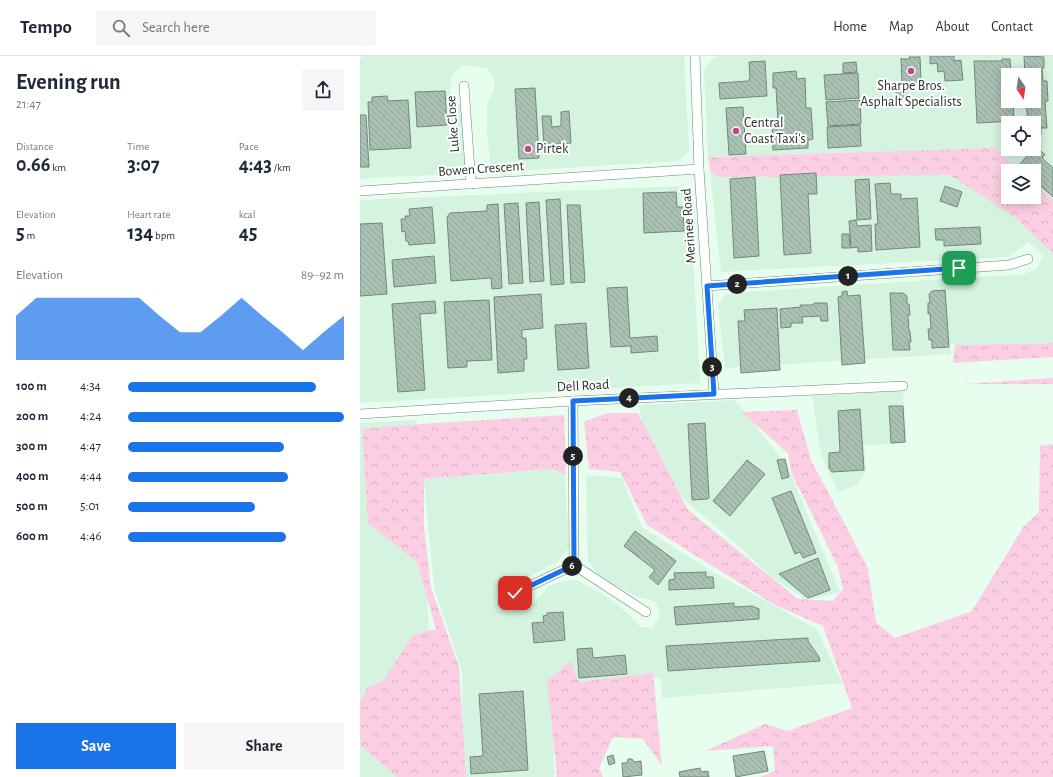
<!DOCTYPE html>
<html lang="en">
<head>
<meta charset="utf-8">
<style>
	:root { --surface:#fff; --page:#f6f6f7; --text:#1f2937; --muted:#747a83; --line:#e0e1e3; --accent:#1a73e8 }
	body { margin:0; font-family:"Alegreya Sans",sans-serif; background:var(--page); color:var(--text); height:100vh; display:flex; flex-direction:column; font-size:15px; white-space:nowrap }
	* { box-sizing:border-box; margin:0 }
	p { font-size:13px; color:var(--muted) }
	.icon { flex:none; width:22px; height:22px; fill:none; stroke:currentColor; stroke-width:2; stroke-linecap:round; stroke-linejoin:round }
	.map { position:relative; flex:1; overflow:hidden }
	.details { display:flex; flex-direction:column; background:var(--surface); width:360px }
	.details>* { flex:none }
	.needle { width:26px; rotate:167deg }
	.buttons { position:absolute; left:641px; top:12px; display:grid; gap:8px }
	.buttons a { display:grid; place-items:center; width:40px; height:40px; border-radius:0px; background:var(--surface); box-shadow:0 2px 10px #0003; font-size:20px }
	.pin { position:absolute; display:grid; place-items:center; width:34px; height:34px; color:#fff; margin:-17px; border-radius:8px; box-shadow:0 2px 6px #0006 }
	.km { position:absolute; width:20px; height:20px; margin:-10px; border-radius:50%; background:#222; color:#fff; font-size:11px; line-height:20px; text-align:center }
	.round { display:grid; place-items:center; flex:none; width:42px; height:42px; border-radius:0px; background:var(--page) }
	.headline { display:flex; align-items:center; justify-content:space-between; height:68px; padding:0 16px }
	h1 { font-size:22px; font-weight:600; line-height:30px }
	.stats { display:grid; grid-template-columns:repeat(3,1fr); gap:6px; height:68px; padding:4px 16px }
	.stats div { display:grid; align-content:center }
	.stats b { font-size:20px; font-weight:600 }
	.stats small { font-size:11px; font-weight:400 }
	.stats p { font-size:11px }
	.chart { height:112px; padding:8px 16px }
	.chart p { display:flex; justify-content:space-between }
	.chart svg { width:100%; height:72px; margin-top:4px; fill:var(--accent); opacity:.7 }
	.cta { display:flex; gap:8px; margin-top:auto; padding:8px 16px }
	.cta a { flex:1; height:46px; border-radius:0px; background:var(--accent); color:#fff; font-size:16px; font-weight:600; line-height:46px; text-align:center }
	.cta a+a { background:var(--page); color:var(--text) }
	ul { padding:0 16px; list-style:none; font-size:13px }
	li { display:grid; grid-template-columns:64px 48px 1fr; align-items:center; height:30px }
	li i { height:10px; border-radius:5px; background:var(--accent) }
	header { display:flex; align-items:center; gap:24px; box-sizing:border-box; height:56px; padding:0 20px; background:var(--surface); border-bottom:1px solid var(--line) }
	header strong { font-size:19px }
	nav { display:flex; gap:22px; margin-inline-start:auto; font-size:14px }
	.search { width:280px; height:36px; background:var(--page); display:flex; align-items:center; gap:10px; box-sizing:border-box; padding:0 14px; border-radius:0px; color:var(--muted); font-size:15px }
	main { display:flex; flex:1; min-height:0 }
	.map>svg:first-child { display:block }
</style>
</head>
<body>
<header>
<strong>Tempo</strong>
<div class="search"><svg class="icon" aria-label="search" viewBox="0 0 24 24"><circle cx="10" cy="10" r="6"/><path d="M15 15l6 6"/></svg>Search here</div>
<nav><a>Home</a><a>Map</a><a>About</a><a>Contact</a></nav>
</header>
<main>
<section class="details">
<div class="headline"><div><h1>Evening run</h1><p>21:47</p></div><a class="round"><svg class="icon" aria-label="share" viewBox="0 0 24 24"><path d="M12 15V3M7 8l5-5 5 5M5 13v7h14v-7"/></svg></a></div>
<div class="stats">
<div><p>Distance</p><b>0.66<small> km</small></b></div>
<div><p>Time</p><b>3:07</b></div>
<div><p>Pace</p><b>4:43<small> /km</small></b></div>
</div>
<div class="stats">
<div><p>Elevation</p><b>5<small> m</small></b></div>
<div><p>Heart rate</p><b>134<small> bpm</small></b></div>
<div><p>kcal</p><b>45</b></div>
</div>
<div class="chart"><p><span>Elevation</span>89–92 m</p>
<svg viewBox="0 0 160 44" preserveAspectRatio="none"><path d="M0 44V17L10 6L20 6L30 6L40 6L50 6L60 6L70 17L80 27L90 27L100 17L110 6L120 17L130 27L140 38L150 27L160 17V44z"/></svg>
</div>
<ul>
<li><b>100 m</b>4:34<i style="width:87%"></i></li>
<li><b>200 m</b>4:24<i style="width:100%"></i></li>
<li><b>300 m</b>4:47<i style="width:72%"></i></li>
<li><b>400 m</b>4:44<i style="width:74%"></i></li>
<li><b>500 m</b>5:01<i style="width:59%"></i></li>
<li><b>600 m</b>4:46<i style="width:73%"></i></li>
</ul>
<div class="cta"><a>Save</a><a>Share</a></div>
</section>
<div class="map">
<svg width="693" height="721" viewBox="0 0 693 721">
	<defs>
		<pattern id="forest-crowns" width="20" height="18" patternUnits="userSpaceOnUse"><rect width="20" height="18" fill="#fccee4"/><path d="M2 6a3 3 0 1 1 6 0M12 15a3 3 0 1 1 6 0" fill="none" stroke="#d8b1c4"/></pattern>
		<pattern id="building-back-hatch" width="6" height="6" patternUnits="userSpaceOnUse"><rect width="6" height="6" fill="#aac0b2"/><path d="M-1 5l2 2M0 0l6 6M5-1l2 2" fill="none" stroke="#92a599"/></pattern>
	</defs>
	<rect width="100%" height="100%" fill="#e7feef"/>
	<!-- built -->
	<g fill="#d5f4e0" fill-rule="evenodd">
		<polygon points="4,0 324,0 329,94 319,105 140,116 130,107 127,75 127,48 135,32 134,22 127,12 103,9 92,19 90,36 103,55 106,108 97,118 9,122 0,124 0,2"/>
		<path d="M360,0H693V144L674,127V115H660L634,92L348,101L344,14L354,1ZM648,19H674V45H648ZM648,67H674V93H648Z"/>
		<polygon points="350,115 359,121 590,118 657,163 693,198 693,287 595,289 590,288 591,298 365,312 358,248 367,237 664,218 677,213 683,200 669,186 648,201 361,216"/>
		<polygon points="319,130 330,141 340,327 0,347 0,144"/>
		<polygon points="543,335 547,387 504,390 506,415 497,429 478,436 461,399 452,340"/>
		<polygon points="375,344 428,411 480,536 447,544 413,522 373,485 326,445 293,401 278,349"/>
		<polygon points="57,364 77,721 0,721 0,367"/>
		<polygon points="191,413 205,418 209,492 197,506 152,529 150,539 156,549 169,552 189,530 204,525 217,524 249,542 274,563 280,571 293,572 300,561 296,546 278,541 242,523 228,505 226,419 262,422 282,471 351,515 457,573 482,627 302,642 301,622 191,628 194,721 103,721 102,615 74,532 64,423"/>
	</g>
	<!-- forest -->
	<g fill="url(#forest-crowns)">
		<polygon points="634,92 660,115 648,115 648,141 674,141 674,127 693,144 693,198 657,163 590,119 359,121 350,115 348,101"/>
		<polygon points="693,287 693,301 593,307 595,289"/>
		<polygon points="693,322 693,328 604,328"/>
		<polygon points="437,354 451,404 508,512 516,566 535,582 612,555 664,470 679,456 680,390 693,388 693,721 400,721 415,715 413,690 345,695 405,668 427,675 492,652 463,570 415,549 287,469 260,416 229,413 224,366 247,357 278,357 328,454 438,543 473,545 483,533 478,511 432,418 428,397 381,356"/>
		<polygon points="204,359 206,408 205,418 191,413 64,423 64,471 71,532 99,611 106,721 37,721 0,689 0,646 8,631 23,625 53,579 76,573 57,506 8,467 2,373 60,368"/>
		<polygon points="210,605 219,626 293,617 302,710 283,683 253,681 239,712 243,721 196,721 197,719 187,625"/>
	</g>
	<!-- building -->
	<g fill="url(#building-back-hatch)" stroke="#72877a">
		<polygon points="570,0 594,0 594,5 601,4 603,24 585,25 584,15 578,16 577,7 570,8"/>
		<polygon points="664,0 684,1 684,12 682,12 683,25 687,25 688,45 685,45 687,72 681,72 681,79 674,79 674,67 668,67 666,45 674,45 674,19 665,19"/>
		<polygon points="549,1 560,1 561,26 542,27 541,2 542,3 550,3"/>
		<polygon points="642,3 650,3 651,19 648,19 648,45 653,45 654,65 617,67 614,5 642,5"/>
		<polygon points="405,5 407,40 360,43 359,27 388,25 390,22 389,6"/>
		<polygon points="496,6 497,16 483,17 483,7"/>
		<polygon points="436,15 437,23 445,22 446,52 451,52 453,83 448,84 448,92 413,94 412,67 418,66 416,32 413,32 413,17"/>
		<polygon points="498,17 499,42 466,44 464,19"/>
		<polygon points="175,32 179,102 159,103 155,33"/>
		<polygon points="536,34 546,34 546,41 536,42"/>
		<polygon points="85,35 87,69 57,71 55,36"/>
		<polygon points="27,40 28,45 48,44 51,92 10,94 8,46 12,46 12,41"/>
		<polygon points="500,44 501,68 468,70 466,46"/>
		<polygon points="383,51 386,98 369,99 366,52"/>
		<polygon points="209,55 211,87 184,89 182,60 191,60 192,71 201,70 201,56"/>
		<polygon points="0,59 6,59 9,111 0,111"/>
		<polygon points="500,69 501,90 468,92 467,71"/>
		<polygon points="679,93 685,99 682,102 693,112 693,141 674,124 674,115 664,115 658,110 670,97 672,99"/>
		<polygon points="456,117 457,138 448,138 451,197 424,199 420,119"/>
		<polygon points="395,121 399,200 374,202 370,123"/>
		<polygon points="509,123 511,163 497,164 495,124"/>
		<polygon points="530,127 531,138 541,138 541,143 557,142 560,191 516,194 515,168 518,168 515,128"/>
		<polygon points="585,130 602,136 597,151 580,145"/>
		<polygon points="316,136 317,151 323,151 324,175 284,177 283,137"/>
		<polygon points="200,143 204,228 191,229 186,144"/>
		<polygon points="179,146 184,225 170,226 166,147"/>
		<polygon points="158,147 163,227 149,228 144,148"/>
		<polygon points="138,148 142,232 132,233 131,222 91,225 87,161 90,157 127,155 127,149"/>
		<polygon points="207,149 220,149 225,226 211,227"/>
		<polygon points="72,151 75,187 49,189 48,185 46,185 45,175 42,176 41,163 46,163 45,160 50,160 49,153"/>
		<polygon points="496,164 497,170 511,169 512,195 498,196 498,191 491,192 489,165"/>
		<polygon points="22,167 27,238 0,240 0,168"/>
		<polygon points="620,171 621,188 584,190 584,184 576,184 575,173"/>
		<polygon points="482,178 489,178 490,192 482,192"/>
		<polygon points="74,200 76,227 34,231 32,204"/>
		<polygon points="267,231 270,282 297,280 298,295 271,297 271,290 251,291 247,232"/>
		<polygon points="585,234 589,291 572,292 572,284 569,284 568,273 571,273 570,257 568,258 568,247 570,247 569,238 572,235"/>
		<polygon points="487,235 488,240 500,239 505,307 482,309 478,241 482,240 482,236"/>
		<polygon points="530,237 543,237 547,240 547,248 549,248 550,259 548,259 549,275 550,275 551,286 549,286 550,294 533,294"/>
		<polygon points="181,238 183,272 162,274 162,282 166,282 167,303 164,303 164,315 138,317 134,241"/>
		<polygon points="129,244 132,304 107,305 107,311 88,312 84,246"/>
		<polygon points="75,245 76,257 60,258 65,334 38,336 32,248"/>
		<polygon points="454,247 467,247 468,265 461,265 460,260 442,261 443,267 431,267 431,271 421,272 420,253 441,251 440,249 454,249"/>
		<polygon points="417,252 420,314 381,317 378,265 385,265 384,254"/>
		<polygon points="226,267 229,312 198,314 195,269"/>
		<polygon points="529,350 543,350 545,386 531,387"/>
		<polygon points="500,353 504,414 472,416 469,412 469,397 480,396 478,355"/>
		<polygon points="345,367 349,442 347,443 332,444 328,368"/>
		<polygon points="425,403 429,421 422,423 417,404"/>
		<polygon points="387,404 405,418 370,460 353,445"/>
		<polygon points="431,435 456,497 443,502 440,496 435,498 412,442"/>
		<polygon points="275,475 316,505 298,529 289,521 295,514 264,490"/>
		<polygon points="458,502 470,534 448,542 419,518"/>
		<polygon points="346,516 346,521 353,521 354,532 309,534 309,524 315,523 314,517"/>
		<polygon points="374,547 374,551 392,550 399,553 399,563 316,569 314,551"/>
		<polygon points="203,556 205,584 174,587 172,567 184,566 183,560 187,559 187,557"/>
		<polygon points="448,582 448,585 459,601 460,605 308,615 306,590"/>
		<polygon points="232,592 233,602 265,599 267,618 219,622 217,593"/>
		<polygon points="163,635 168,714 111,718 110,701 123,700 119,638"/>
		<polygon points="404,695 408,715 376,721 373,700"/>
		<polygon points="253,699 255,707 249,709 247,701"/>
		<polygon points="268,703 272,703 274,706 281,705 282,719 263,721 262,707 267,707"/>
		<polygon points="340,712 341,716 348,715 349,721 320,721 319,716"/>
	</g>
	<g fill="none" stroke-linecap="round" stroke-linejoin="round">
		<defs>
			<g id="street">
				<polyline points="335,0 339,113 354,338"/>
				<polyline points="104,30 111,128"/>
				<polyline points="0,135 339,113"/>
				<polyline points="347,230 649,209 668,203"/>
				<polyline points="213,345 214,509 286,556"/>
				<polyline points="0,358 213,345 543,330"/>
				<polyline points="155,537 214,509"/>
			</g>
		</defs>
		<!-- street casing -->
		<use href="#street" stroke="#708578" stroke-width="10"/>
		<!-- street -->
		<use href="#street" stroke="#fff" stroke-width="9"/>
	</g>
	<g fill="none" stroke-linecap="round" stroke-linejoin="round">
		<defs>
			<polyline id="route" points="155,537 214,509 213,345 354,338 347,230 599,212"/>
		</defs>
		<!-- route casing -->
		<use href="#route" stroke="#fff" stroke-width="8"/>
		<!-- route -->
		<use href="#route" stroke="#1a73e8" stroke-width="5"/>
	</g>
	<!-- markers -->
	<g fill="#c3448f" stroke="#fff" stroke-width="1.5">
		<circle cx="551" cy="15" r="4"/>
		<circle cx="376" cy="75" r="4"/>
		<circle cx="168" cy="93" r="4"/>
	</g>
	<g text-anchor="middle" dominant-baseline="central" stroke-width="4" stroke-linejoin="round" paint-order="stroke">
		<!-- poi labels -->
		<g font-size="14" fill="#29322d" stroke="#fff" text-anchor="start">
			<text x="551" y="30" text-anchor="middle">Sharpe Bros.<tspan x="551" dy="16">Asphalt Specialists</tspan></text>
			<text x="384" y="67">Central<tspan x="384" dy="16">Coast Taxi's</tspan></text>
			<text x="176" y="93">Pirtek</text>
		</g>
		<!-- street labels -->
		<g font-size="14" fill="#29322d" stroke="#fff">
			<text transform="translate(93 68) rotate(-94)">Luke Close</text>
			<text transform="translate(121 113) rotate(-4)">Bowen Crescent</text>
			<text transform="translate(329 170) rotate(-94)">Merinee Road</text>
			<text transform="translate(223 330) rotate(-3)">Dell Road</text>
		</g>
	</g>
</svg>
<div class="buttons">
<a><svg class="needle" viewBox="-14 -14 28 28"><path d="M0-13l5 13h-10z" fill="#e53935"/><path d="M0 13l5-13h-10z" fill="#747a83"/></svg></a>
<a><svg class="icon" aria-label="locate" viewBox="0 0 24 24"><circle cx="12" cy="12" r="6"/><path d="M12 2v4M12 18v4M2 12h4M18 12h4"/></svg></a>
<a><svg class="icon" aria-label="layers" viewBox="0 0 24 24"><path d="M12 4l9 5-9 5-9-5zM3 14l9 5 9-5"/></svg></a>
</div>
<div class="pin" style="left:599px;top:212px;background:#1e9e55"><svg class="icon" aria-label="arrive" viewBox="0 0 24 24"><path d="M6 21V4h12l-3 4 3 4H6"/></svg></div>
<div class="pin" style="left:155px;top:537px;background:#d93025"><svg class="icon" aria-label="check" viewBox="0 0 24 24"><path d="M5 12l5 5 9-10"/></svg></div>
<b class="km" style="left:488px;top:220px">1</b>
<b class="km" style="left:377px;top:228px">2</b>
<b class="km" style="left:352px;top:311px">3</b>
<b class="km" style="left:269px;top:342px">4</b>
<b class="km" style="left:213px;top:400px">5</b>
<b class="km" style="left:212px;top:510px">6</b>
</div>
</main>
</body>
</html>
